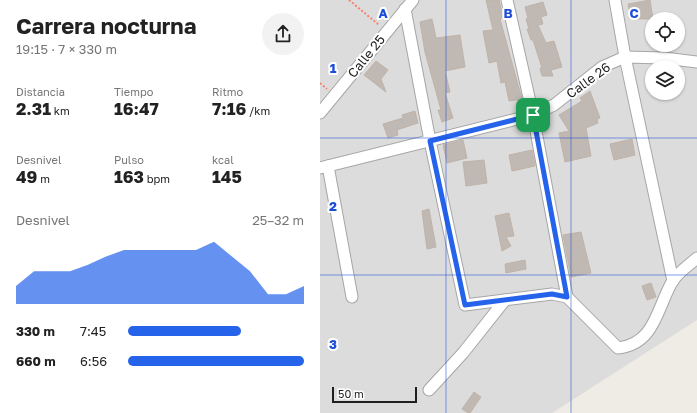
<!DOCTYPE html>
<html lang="es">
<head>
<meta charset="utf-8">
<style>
	:root { --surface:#fff; --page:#f2f2f2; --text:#222; --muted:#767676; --accent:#2563eb }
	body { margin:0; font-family:"Golos Text",sans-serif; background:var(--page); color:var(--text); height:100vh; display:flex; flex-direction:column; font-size:15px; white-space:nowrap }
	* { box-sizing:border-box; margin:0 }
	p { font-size:13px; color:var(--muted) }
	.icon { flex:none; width:22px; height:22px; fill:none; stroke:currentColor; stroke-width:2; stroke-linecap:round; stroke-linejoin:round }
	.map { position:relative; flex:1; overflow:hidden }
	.panel { display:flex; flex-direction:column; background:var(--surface); width:320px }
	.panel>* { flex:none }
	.tools { position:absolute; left:325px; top:12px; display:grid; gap:8px }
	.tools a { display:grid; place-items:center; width:40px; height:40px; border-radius:50%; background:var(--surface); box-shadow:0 1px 3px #0004; font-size:20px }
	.scale { position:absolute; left:12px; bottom:10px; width:85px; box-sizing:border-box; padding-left:4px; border:2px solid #1f1f1f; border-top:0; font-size:11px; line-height:14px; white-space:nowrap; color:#1f1f1f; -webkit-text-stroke:3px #fff; paint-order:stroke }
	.pin { position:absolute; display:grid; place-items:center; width:34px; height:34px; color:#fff; margin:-17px; border-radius:8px; box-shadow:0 2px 6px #0006 }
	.round { display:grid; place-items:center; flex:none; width:42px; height:42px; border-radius:21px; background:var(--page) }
	.overview { display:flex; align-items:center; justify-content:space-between; height:68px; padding:0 16px }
	h1 { font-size:22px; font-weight:700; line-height:30px }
	.figures { display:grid; grid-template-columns:repeat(3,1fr); gap:6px; height:68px; padding:4px 16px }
	.figures div { display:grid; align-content:center }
	.figures b { font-size:17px; font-weight:700 }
	.figures small { font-size:11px; font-weight:400 }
	.figures p { font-size:11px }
	.chart { height:112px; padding:8px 16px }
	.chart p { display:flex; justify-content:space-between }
	.chart svg { width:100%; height:72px; margin-top:4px; fill:var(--accent); opacity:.7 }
	ul { padding:0 16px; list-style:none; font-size:13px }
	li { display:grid; grid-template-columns:64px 48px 1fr; align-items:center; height:30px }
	li i { height:10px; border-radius:5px; background:var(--accent) }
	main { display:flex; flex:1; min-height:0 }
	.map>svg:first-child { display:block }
</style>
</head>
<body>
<main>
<section class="panel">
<div class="overview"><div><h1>Carrera nocturna</h1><p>19:15 · 7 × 330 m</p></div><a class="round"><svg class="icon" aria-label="share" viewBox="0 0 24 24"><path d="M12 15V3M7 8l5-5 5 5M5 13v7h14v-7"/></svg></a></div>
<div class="figures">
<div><p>Distancia</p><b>2.31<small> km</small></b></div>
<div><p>Tiempo</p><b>16:47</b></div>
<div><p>Ritmo</p><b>7:16<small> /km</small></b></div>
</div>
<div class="figures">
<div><p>Desnivel</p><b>49<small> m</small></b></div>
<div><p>Pulso</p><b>163<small> bpm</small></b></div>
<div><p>kcal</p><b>145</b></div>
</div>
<div class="chart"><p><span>Desnivel</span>25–32 m</p>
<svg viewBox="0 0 160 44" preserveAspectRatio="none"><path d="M0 44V33L10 24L20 24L30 24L40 20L50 15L60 11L70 11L80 11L90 11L100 11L110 6L120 15L130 24L140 38L150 38L160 33V44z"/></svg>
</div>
<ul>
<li><b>330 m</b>7:45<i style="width:64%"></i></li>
<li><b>660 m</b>6:56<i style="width:100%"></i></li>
</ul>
</section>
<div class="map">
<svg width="377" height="413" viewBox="0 0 377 413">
	<rect width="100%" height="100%" fill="#efece5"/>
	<!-- residential -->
	<path fill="#dddcdc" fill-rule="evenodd" d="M0,0H377V320L232,413H0ZM332,19H358V45H332ZM332,67H358V93H332Z"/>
	<!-- building -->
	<g fill="#c0b8b2" stroke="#c0b3a8">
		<polygon points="166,0 179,0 183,18 180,19 202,99 189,101 185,82 181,83 177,61 169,63 163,31 173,30"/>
		<polygon points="330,0 333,19 314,19 313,13 310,14 308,4"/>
		<polygon points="223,2 227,15 221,17 223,24 218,25 226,43 234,41 242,67 231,70 233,76 222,76 220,68 222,68 213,40 211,40 207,29 209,29 206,19 208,18 205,7"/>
		<polygon points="112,19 116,38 140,35 145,67 125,71 130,92 125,93 133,118 122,122 118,110 121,110 105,52 100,22"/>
		<polygon points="56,61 68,70 61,79 66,92 44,75"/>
		<polygon points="270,91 280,118 277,119 278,123 266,128 271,156 245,162 239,133 249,131 239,115 262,101 260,98"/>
		<polygon points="95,111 98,123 77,130 78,135 68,138 63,124 83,118 82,115"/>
		<polygon points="312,139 315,155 294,160 290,144"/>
		<polygon points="143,140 147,158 127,163 123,145"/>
		<polygon points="212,150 215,166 192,171 189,155"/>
		<polygon points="164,160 167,183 146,186 143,162"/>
		<polygon points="109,209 116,247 107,249 102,211"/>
		<polygon points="189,213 194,236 186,237 191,246 182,251 175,216"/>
		<polygon points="261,232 271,273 251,277 243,235"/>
		<polygon points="205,260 206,269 186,273 185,264"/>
		<polygon points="331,283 336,297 327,300 322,286"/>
		<polygon points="154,392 161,397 150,413 148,413 142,409"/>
	</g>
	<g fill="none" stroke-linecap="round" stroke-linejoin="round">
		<defs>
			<g id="minor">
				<polyline points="187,0 213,115 247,297"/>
				<polyline points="295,0 305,57 353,281"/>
				<path d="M85,9L110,141L145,305L232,294L247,297L298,348C335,344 337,308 352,282C357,273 369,265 377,258"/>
				<polyline points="0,113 93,0"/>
				<polyline points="8,166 32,297"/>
				<polyline points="0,168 213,115 234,105 282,67 305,57 344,58 377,62"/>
				<polyline points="109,390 143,353 185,300"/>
			</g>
		</defs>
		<!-- minor casing -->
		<use href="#minor" stroke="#a6a6a6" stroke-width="13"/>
		<!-- path -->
		<g stroke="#f58170" stroke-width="2" stroke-dasharray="2 2" stroke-linecap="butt">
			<polyline points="29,0 59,25"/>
			<polyline points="0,83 7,89"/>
		</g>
		<!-- minor -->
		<use href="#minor" stroke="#fff" stroke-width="11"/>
	</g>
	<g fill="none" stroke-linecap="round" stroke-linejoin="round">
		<defs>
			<polygon id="route" points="213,115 247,297 232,294 145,305 110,141"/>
		</defs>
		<!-- route casing -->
		<use href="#route" stroke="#fff" stroke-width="8"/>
		<!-- route -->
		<use href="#route" stroke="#2563eb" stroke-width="5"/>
	</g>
	<!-- grid -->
	<path fill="none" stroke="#1d4ed8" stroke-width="1" stroke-opacity="0.55" d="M126,0V413M251,0V413M0,138H377M0,275H377"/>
	<g text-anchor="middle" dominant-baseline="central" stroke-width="4" stroke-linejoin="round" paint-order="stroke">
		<!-- street labels -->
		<g font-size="13" fill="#1f1f1f" stroke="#fff">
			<text transform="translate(46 56) rotate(-51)">Calle 25</text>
			<text transform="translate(268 80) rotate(-36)">Calle 26</text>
		</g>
	</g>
	<g font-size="13" text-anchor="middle" font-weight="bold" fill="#1d4ed8" stroke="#fff" stroke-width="4" stroke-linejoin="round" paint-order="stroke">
		<text x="63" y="18">A</text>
		<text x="188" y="18">B</text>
		<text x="314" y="18">C</text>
		<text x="13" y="73">1</text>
		<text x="13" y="211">2</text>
		<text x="13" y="349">3</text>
	</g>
</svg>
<div class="tools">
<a><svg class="icon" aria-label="locate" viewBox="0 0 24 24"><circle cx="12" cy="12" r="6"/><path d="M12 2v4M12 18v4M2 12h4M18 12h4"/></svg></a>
<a><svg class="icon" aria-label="layers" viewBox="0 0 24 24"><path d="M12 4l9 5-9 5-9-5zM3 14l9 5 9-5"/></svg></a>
</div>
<div class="scale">50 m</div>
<div class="pin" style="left:213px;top:115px;background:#1e9e55"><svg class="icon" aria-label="arrive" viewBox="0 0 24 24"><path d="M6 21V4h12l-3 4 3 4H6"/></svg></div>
</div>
</main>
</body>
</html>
